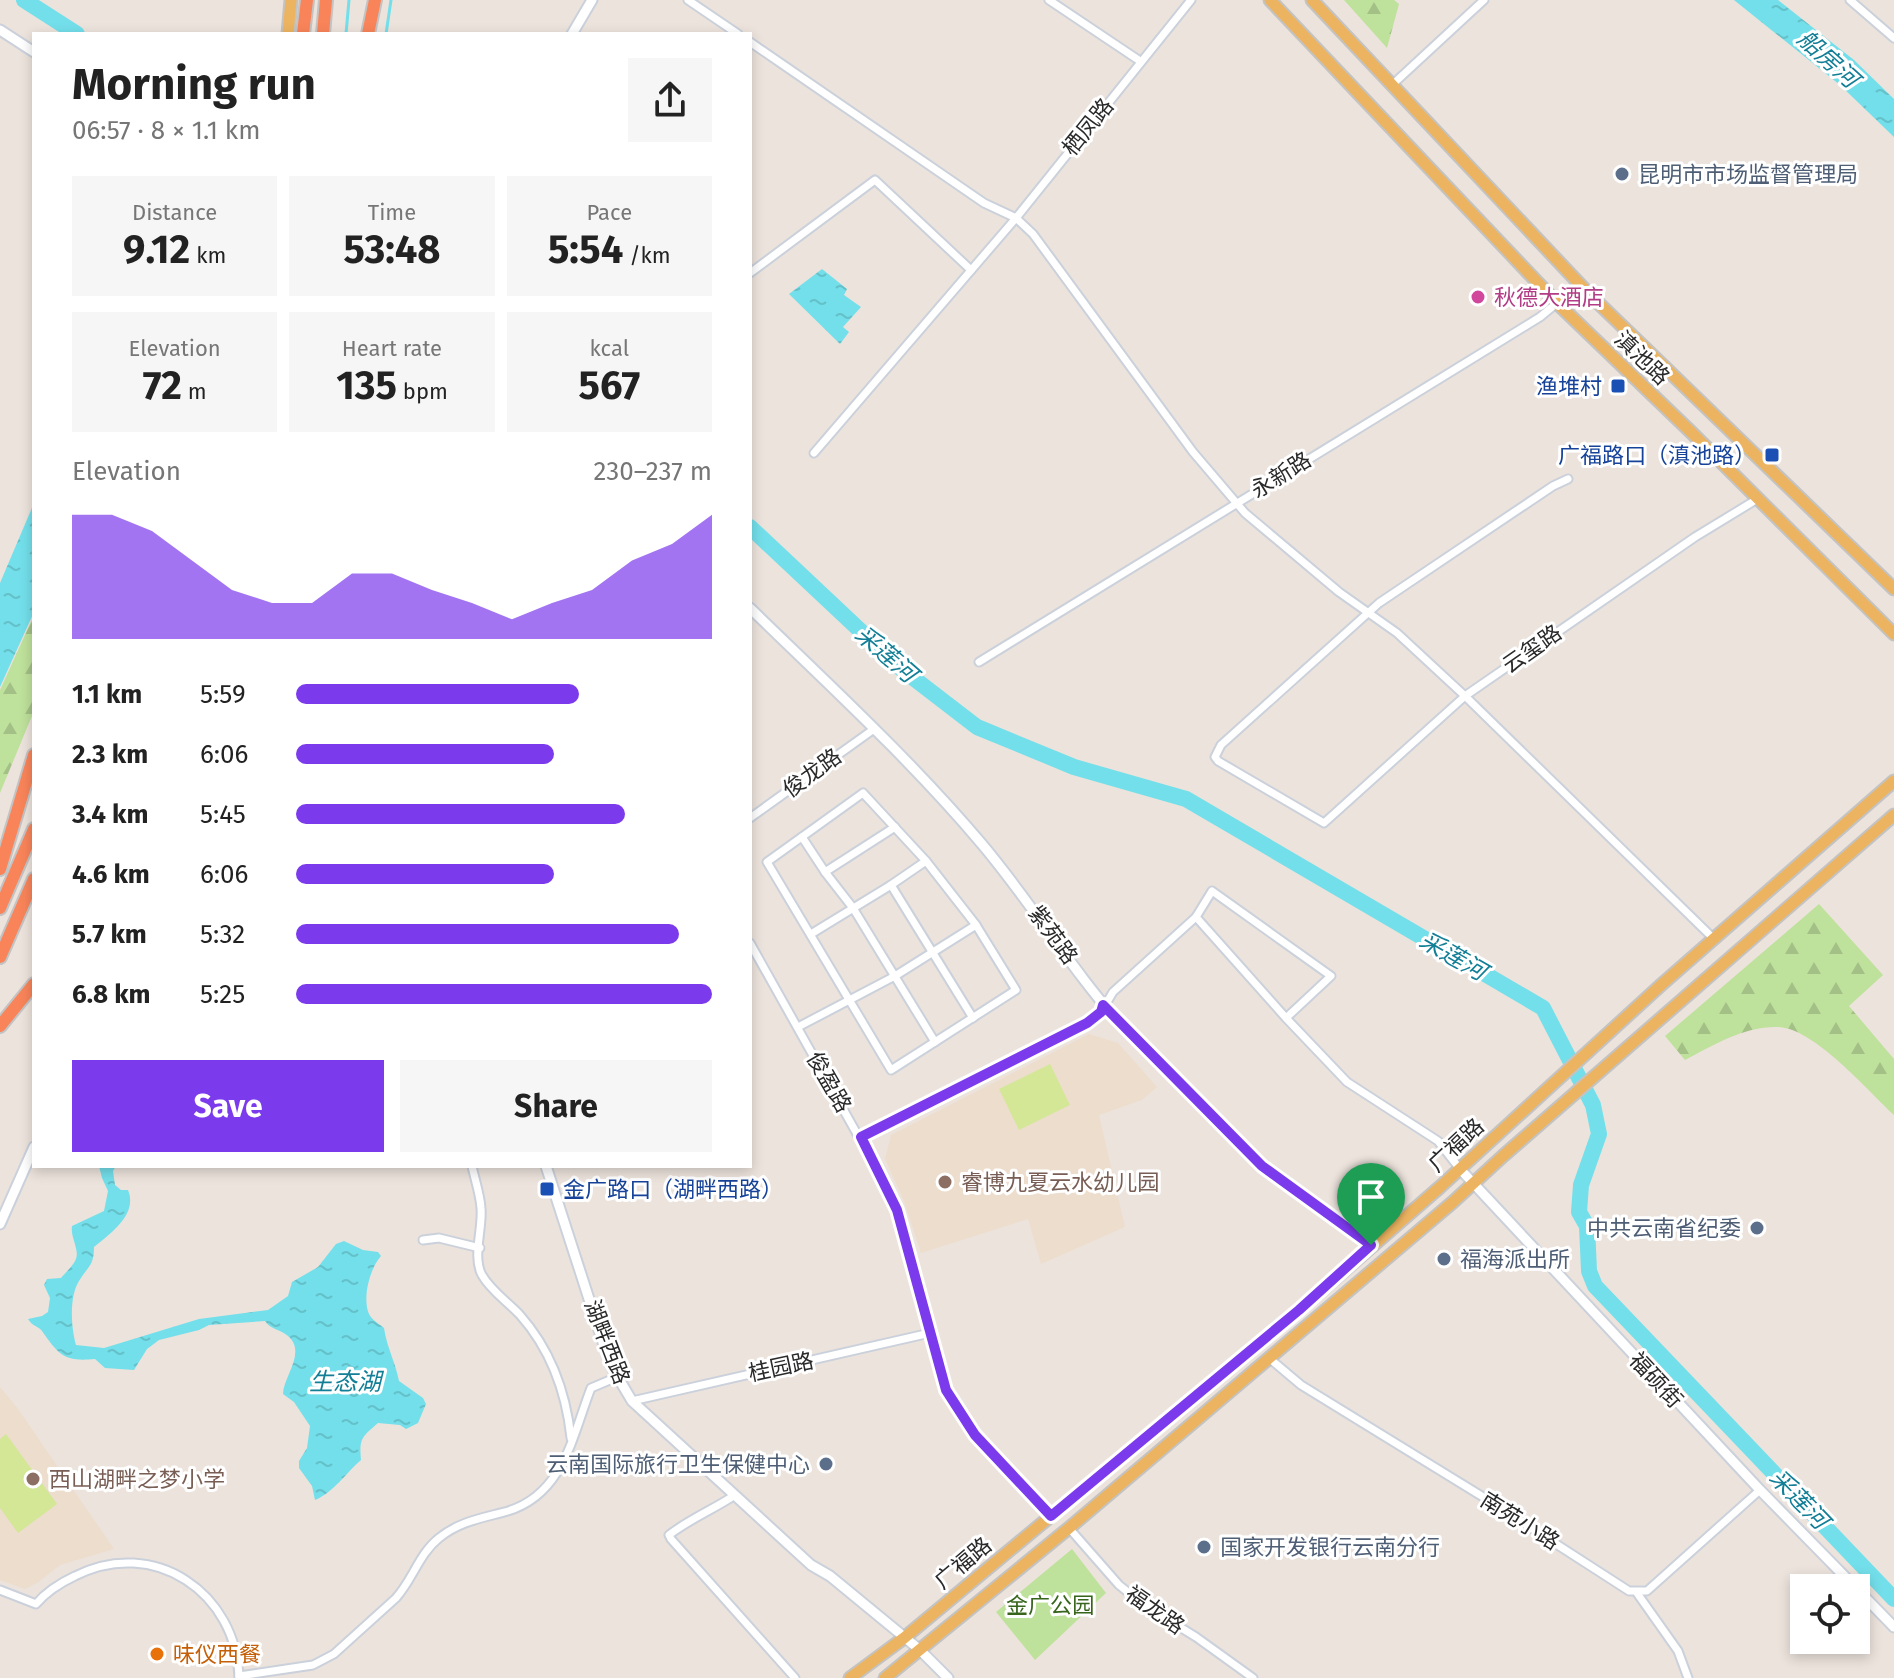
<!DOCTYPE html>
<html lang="en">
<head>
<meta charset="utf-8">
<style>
	:root { --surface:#fff; --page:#f6f6f6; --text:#222; --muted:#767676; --accent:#7c3aed }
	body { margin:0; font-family:"Fira Sans","Noto Sans SC",sans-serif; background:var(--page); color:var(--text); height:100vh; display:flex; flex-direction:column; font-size:30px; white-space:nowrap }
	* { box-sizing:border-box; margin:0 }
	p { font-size:26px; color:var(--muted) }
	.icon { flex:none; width:44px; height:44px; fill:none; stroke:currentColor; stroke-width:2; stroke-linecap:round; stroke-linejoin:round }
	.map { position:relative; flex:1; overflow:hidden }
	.side { position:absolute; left:32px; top:32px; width:720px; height:1136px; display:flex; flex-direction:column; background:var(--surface); border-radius:0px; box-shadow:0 4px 12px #0003 }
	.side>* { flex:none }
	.tools { position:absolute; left:1790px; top:1574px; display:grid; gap:16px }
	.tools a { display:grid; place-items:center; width:80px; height:80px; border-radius:0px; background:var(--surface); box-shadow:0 4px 12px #0003; font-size:40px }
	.pin { position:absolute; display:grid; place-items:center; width:68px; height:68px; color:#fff; margin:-82px -34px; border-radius:50% 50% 50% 0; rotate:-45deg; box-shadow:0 0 8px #0007 }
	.pin .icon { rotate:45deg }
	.round { display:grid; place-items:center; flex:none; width:84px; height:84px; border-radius:0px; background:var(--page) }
	.headline { display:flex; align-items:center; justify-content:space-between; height:136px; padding:0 40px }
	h1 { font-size:44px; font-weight:700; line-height:60px }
	.figures { display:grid; grid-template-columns:repeat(3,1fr); gap:12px; height:136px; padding:8px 40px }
	.figures div { display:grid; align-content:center; border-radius:0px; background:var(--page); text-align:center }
	.figures b { font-size:40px; font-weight:700 }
	.figures small { font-size:22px; font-weight:400 }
	.figures p { font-size:22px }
	.chart { height:224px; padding:16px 40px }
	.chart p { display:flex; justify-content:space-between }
	.chart svg { width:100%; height:144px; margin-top:8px; fill:var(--accent); opacity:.7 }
	.action { display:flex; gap:16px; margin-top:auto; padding:16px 40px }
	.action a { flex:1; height:92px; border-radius:0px; background:var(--accent); color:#fff; font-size:32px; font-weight:700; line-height:92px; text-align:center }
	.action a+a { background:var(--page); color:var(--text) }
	ul { padding:0 40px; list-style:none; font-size:26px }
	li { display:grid; grid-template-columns:128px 96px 1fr; align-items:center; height:60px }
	li i { height:20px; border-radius:10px; background:var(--accent) }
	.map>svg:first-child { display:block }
</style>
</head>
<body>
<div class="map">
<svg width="1894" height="1678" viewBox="0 0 1894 1678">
	<defs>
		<pattern id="forest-firs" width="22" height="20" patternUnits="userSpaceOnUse" patternTransform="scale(2)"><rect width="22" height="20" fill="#bee19b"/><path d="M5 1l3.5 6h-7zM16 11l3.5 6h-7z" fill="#a3c186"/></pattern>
		<pattern id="water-ripples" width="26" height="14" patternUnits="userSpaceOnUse" patternTransform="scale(2)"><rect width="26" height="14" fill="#73dfea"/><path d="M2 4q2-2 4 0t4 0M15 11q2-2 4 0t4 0" fill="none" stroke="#64c0c9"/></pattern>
	</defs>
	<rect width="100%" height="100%" fill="#ece3dc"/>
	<!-- education -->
	<g fill="#edddcc">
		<polygon points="1089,1034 1118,1043 1157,1087 1142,1100 1099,1115 1125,1227 1041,1264 1028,1219 921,1253 904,1201 885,1159 891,1135"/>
		<polygon points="0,1387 18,1409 114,1549 60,1565 37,1583 25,1589 0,1580"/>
	</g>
	<!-- forest -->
	<g fill="url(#forest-firs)">
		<polygon points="1344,0 1394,0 1399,4 1387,48"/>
		<polygon points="34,615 34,711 0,793 0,690"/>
		<path d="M1819,904L1883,975L1849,1006L1894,1059V1115C1867,1090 1814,1028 1778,1027C1745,1026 1713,1045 1685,1060L1665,1036Z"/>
	</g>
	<!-- park -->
	<polygon fill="#bee19b" points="1072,1549 1106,1593 1035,1660 996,1612"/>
	<!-- pitch -->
	<g fill="#d3e797">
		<polygon points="1050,1064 1070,1105 1019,1130 999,1089"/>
		<polygon points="6,1434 57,1504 18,1533 0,1508 0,1439"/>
	</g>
	<!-- water -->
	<g fill="url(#water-ripples)">
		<polygon points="1734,0 1778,0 1854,60 1894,99 1894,137 1840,85"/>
		<polygon points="822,269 847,289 844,295 861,307 843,327 849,332 840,344 789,294"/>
		<polygon points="34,503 34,612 0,687 0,583"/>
		<path d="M99,1166H116L113,1171L115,1185L121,1190H128C138,1214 111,1233 94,1247C94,1266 88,1266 79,1281C69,1297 71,1327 76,1345L104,1348L199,1319L268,1310L288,1296L292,1282L318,1267L336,1244L344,1241L363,1250L378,1252L381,1256C370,1268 362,1298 369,1314C373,1321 378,1323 384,1328C387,1348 395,1361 399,1381L423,1398L426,1404L418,1423L406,1429L400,1425L378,1423C362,1437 359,1438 361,1460C346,1473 334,1492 315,1500L312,1486L299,1468V1461L307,1448L310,1426L294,1402L283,1394C283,1377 307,1352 288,1336C280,1329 271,1330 265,1321L209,1325L199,1330L159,1340L147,1349L134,1370L105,1368L95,1359C64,1362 59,1355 42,1331C37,1325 33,1327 28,1319L42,1316L48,1312L50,1298L44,1285L47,1279L61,1278C65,1273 72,1267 75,1261C81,1251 70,1238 72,1226L104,1211L108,1191L102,1178Z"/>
	</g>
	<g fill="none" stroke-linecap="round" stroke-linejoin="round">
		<!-- stream -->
		<g stroke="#73dfea" stroke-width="3">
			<polyline points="346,34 349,0"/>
			<polyline points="386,34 391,0"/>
		</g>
		<!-- river -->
		<g stroke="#73dfea" stroke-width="16">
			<polyline points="24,0 77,34"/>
			<polyline points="750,527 899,667 977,727 1074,767 1186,799 1543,1008 1593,1105 1599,1134 1581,1185 1579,1212 1587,1226 1589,1271 1595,1286 1894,1599"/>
		</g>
		<defs>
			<g id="minor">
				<polyline points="688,0 738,34"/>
				<polyline points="1049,0 1140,61"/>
				<polyline points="1850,0 1894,38"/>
				<polyline points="750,42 984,203 1016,218 1033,234 1193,452 1245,513 1339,592 1397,633 1465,696 1714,939"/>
				<polyline points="1392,85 1484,0"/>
				<polyline points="750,273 875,180 971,270"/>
				<polyline points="814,453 1016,218 1191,0"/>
				<polyline points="1568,479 1553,486 1379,603 1221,745 1215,757 1218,761 1324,823 1465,696 1695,537 1759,498"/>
				<polyline points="979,662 1540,317 1580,284"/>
				<polygon points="863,793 926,861 976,925 1016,990 891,1070 767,862"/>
				<polyline points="750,818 874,729"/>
				<polyline points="895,827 825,872 853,908 935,1042"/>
				<polyline points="802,837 825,872"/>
				<polyline points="926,861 891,885 973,1018"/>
				<polyline points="811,934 891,885"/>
				<polyline points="750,943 889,1191 904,1232 946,1390 975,1435 1051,1516"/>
				<polyline points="1286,1018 1331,976 1212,891 1196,917 1286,1018 1347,1082 1438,1141 1460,1169"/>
				<polyline points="798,1027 895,976 976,925"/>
				<polyline points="861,1137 1087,1023 1101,1012 1113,992 1196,917"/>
				<path d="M472,1166C475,1180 480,1194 481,1208C483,1228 472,1257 482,1275C491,1291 508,1302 520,1315C551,1350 566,1392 571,1438"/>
				<polyline points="423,1240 439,1238 480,1248"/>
				<polyline points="1269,1358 1301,1385 1488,1500 1629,1591 1647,1591 1760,1490"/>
				<polyline points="632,1401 930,1333"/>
				<path d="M735,1495C714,1509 688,1520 669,1535L671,1539L795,1678"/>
				<polyline points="1069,1528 1119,1585 1144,1605 1196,1637 1253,1678"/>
				<path d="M0,1590L36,1604C47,1591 60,1583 75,1576C154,1536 237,1593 239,1678"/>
				<polyline points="1637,1593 1678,1651 1688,1678"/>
				<path d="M239,1676L313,1665L334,1654L396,1598C413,1579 419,1554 439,1538C460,1521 483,1518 508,1511C564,1494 573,1434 591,1388L617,1377"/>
			</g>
			<g id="tertiary">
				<polyline points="0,30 34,52"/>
				<polyline points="572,34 592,0"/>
				<path d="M750,608C828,684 910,759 981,843C1031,902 1071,969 1122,1026L1262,1166L1371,1245"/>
				<polyline points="546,1166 610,1364 632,1401 811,1565 830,1576 920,1650 948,1678"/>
				<polyline points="1460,1169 1760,1490 1856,1588"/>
				<polyline points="0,1224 34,1147"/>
				<polyline points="1856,1588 1894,1627"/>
			</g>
			<g id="primary">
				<polyline points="1270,0 1558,304 1692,433 1894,634"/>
				<polyline points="1312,0 1589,294 1894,589"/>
				<polyline points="288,34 291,0"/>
				<polyline points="850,1678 904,1638 1299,1310 1440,1187 1661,985 1894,781"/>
				<polyline points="885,1678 1069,1528 1453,1202 1503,1156 1894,815"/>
			</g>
			<g id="motorway">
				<polyline points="303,34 307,0"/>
				<polyline points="323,34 326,0"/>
				<polyline points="368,34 375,0"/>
				<polyline points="0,869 34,755"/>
				<polyline points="0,908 34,829"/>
				<polyline points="0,957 34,879"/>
				<polyline points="0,1026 34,984"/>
			</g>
		</defs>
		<!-- minor casing -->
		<use href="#minor" stroke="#cbd1db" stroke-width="11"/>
		<!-- tertiary casing -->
		<use href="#tertiary" stroke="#cbd1db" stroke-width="13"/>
		<!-- primary casing -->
		<use href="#primary" stroke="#c3c3c3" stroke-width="15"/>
		<!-- motorway casing -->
		<use href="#motorway" stroke="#c3c3c3" stroke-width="16"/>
		<!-- minor -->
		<use href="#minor" stroke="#fff" stroke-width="7"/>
		<!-- tertiary -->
		<use href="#tertiary" stroke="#fff" stroke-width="9"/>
		<!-- primary -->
		<use href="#primary" stroke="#ecb461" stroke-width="11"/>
		<!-- motorway -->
		<use href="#motorway" stroke="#f9845a" stroke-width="12"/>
	</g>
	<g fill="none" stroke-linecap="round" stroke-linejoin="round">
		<defs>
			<polygon id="route" points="1103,1005 1262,1166 1371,1245 1299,1310 1051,1516 975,1435 946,1390 897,1210 861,1137 1087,1023 1101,1012"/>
		</defs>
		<!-- route casing -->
		<use href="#route" stroke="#fff" stroke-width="16"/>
		<!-- route -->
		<use href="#route" stroke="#7c3aed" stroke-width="10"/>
	</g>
	<!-- markers -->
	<g fill="#5c6f8a" stroke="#fff" stroke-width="3">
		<circle cx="1622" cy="174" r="8"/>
		<circle cx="1757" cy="1228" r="8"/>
		<circle cx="1444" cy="1259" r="8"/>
		<circle cx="826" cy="1464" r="8"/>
		<circle cx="1204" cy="1547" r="8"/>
	</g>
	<circle fill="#d1479c" stroke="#fff" stroke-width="3" cx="1478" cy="297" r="8"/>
	<g fill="#1a4fb4" stroke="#fff" stroke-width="3">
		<rect x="1610" y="378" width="16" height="16" rx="4"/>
		<rect x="1764" y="447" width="16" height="16" rx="4"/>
		<rect x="539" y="1181" width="16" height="16" rx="4"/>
	</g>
	<g fill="#8d6e63" stroke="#fff" stroke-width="3">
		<circle cx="945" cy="1182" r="8"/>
		<circle cx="33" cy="1479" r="8"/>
	</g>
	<circle fill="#e8710a" stroke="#fff" stroke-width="3" cx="157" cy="1654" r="8"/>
	<g text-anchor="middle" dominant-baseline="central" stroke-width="6" stroke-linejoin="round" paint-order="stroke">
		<!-- street labels -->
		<g font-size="22" fill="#2a2a2a" stroke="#fff">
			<text transform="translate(1088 127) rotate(-51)">栖凤路</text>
			<text transform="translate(1642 358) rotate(44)">滇池路</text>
			<text transform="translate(1281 475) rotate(-32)">永新路</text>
			<text transform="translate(1532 649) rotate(-35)">云玺路</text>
			<text transform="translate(812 773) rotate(-36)">俊龙路</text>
			<text transform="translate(1053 935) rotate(54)">紫苑路</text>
			<text transform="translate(829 1082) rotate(60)">俊盈路</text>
			<text transform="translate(1456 1145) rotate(-43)">广福路</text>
			<text transform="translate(607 1342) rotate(69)">湖畔西路</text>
			<text transform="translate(781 1367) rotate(-12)">桂园路</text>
			<text transform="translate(1656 1380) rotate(47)">福硕街</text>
			<text transform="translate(1520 1521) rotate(32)">南苑小路</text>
			<text transform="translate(963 1563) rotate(-40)">广福路</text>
			<text transform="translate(1155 1610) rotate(35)">福龙路</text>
		</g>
		<!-- service labels -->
		<g font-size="22" fill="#4e5e75" stroke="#fff" text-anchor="start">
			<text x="1638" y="174">昆明市市场监督管理局</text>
			<text x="1741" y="1228" text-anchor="end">中共云南省纪委</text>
			<text x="1460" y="1259">福海派出所</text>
			<text x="810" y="1464" text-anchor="end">云南国际旅行卫生保健中心</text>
			<text x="1220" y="1547">国家开发银行云南分行</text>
		</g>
		<!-- hotel labels -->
		<g font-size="22" fill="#b23c85" stroke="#fff" text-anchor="start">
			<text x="1494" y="297">秋德大酒店</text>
		</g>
		<!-- transit labels -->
		<g font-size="22" fill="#164399" stroke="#fff" text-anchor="end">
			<text x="1602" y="386">渔堆村</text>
			<text x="1756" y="455">广福路口（滇池路）</text>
			<text x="563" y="1189" text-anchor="start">金广路口（湖畔西路）</text>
		</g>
		<!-- education labels -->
		<g font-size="22" fill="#785e54" stroke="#fff" text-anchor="start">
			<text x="961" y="1182">睿博九夏云水幼儿园</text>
			<text x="49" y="1479">西山湖畔之梦小学</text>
		</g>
		<!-- park labels -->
		<g font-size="22" fill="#38651c" stroke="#fff">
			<text x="1050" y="1605">金广公园</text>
		</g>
		<!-- food labels -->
		<g font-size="22" fill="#c56008" stroke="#fff" text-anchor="start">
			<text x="173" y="1654">味仪西餐</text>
		</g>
		<!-- water labels -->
		<g font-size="24" font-style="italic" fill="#127f96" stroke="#fff">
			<text transform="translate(1828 59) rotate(42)">船房河</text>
			<text transform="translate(886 654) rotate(41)">采莲河</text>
			<text transform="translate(1453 956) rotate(30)">采莲河</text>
			<text x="345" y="1382">生态湖</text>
			<text transform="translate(1799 1499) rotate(46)">采莲河</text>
		</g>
	</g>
</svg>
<div class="tools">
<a><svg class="icon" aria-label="locate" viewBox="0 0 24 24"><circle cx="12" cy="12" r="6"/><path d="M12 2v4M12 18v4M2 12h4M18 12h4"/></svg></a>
</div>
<div class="pin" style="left:1371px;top:1245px;background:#1e9e55"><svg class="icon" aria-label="arrive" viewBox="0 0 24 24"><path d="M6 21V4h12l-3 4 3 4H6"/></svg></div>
<section class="side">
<div class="headline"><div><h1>Morning run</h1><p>06:57 · 8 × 1.1 km</p></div><a class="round"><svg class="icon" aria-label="share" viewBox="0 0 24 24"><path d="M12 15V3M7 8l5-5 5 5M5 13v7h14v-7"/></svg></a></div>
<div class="figures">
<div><p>Distance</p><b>9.12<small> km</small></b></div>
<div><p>Time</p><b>53:48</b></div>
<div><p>Pace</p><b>5:54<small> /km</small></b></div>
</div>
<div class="figures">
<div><p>Elevation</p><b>72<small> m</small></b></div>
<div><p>Heart rate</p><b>135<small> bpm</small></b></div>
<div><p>kcal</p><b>567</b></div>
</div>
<div class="chart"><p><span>Elevation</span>230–237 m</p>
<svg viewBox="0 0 160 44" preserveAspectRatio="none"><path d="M0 44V6L10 6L20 11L30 20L40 29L50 33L60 33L70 24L80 24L90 29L100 33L110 38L120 33L130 29L140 20L150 15L160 6V44z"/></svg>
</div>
<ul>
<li><b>1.1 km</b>5:59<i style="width:68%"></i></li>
<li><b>2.3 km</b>6:06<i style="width:62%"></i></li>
<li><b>3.4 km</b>5:45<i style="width:79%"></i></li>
<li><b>4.6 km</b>6:06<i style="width:62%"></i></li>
<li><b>5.7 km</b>5:32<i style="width:92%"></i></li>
<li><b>6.8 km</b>5:25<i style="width:100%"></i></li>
</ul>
<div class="action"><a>Save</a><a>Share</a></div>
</section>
</div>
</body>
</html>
